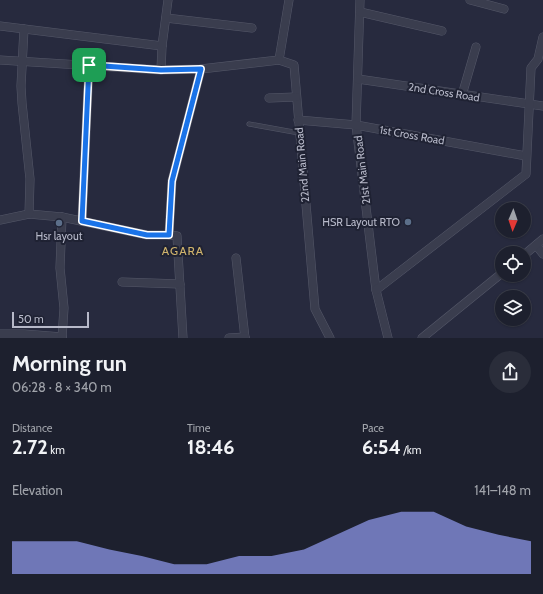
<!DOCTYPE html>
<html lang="en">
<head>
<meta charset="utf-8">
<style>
	:root { --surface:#1d202e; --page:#2a2d3a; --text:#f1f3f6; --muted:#a0a3aa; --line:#3b3e4a; --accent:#939df2 }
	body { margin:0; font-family:Cabin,sans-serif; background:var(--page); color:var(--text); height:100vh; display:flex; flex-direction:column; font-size:15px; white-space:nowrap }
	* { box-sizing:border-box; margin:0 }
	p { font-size:13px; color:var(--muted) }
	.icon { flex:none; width:22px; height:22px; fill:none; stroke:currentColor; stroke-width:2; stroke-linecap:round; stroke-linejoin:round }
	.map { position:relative; height:338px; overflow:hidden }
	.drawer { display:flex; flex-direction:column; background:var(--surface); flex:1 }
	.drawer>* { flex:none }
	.needle { width:26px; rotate:182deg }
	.buttons { position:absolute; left:495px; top:202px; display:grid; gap:8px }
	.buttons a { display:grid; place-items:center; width:36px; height:36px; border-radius:50%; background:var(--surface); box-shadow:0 1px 3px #0004,0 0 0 1px var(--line); font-size:20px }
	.scale { position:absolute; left:12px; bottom:10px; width:77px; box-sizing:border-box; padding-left:4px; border:2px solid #b7b9c9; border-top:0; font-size:11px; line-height:14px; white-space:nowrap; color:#b7b9c9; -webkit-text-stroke:3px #1f2233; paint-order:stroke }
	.pin { position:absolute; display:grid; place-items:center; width:34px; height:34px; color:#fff; margin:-17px; border-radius:8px; box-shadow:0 2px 6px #0006 }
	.round { display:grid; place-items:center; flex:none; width:42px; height:42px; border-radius:21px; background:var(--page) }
	.summary { display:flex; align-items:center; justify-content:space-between; height:68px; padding:0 12px }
	h1 { font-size:22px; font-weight:700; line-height:30px }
	.stats { display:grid; grid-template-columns:repeat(3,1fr); gap:6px; height:68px; padding:4px 12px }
	.stats div { display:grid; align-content:center }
	.stats b { font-size:20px; font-weight:700 }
	.stats small { font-size:11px; font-weight:400 }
	.stats p { font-size:11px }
	.chart { height:112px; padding:8px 12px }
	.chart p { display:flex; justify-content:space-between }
	.chart svg { width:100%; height:72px; margin-top:4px; fill:var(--accent); opacity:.7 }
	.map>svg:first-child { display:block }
</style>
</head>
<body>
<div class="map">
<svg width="543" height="338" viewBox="0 0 543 338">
	<rect width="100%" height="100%" fill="#272a3e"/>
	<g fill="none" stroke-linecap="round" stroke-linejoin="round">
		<defs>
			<polyline id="service" points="249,124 299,133"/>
			<g id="minor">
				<polyline points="289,0 279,60 294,65 315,309 330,338"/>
				<polyline points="360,0 356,125 376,290 388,338"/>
				<polyline points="470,0 504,9"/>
				<polyline points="360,12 442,31"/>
				<polyline points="166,18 252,28"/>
				<polyline points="0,26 162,46"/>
				<polyline points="0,60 161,70 201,69 279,60"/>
				<polyline points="161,70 162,46 168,0"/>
				<polyline points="358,79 543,106"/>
				<polyline points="462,95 476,47"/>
				<polyline points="269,98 296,97"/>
				<polyline points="298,120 356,125 526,156"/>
				<polyline points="29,214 62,217 147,235 169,235 177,236 183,338"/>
				<polyline points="0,220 29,214 30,179 22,103 21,86 24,29"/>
				<polyline points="82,221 89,65"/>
				<polyline points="169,235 172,181 201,69"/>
				<polyline points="536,245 543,254"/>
				<polyline points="524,255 543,239"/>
				<polyline points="236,258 245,338"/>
				<polyline points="122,282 180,284"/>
				<polyline points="376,290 526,174 531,68 538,59 543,37"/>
				<polyline points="0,334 24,334 62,337"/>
				<polyline points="62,338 64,308 60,268 62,217"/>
				<polyline points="229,338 245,337"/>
				<polyline points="422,338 502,273"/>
			</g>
		</defs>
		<!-- service casing -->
		<use href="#service" stroke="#555869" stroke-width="5"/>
		<!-- minor casing -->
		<use href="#minor" stroke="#555869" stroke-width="9"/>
		<!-- service -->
		<use href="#service" stroke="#3a3d4e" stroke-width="4"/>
		<!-- minor -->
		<use href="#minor" stroke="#3a3d4e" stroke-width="8"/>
	</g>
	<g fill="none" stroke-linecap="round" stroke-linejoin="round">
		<defs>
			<polygon id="route" points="89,65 161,70 201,69 172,181 169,235 147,235 82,221"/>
		</defs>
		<!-- route casing -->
		<use href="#route" stroke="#fff" stroke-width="8"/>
		<!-- route -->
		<use href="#route" stroke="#1a73e8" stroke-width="5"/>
	</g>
	<!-- markers -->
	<g fill="#5c6f8a" stroke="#1f2233" stroke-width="1.5">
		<circle cx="408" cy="222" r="4"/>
		<circle cx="59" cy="223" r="4"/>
	</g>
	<g text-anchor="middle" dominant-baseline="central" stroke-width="4" stroke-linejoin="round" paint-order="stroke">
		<!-- street labels -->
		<g font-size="11" fill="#b7b9c9" stroke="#1f2233">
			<text transform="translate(444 92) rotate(9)">2nd Cross Road</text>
			<text transform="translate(412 135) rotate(10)">1st Cross Road</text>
			<text transform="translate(302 165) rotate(-95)">22nd Main Road</text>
			<text transform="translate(362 170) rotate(-97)">21st Main Road</text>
		</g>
		<!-- poi labels -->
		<g font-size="11" fill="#b7b9c9" stroke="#1f2233" text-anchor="end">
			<text x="400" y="222">HSR Layout RTO</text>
			<text x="59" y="236" text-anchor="middle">Hsr layout</text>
		</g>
		<!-- neighbourhood labels -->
		<g font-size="12" letter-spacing="1" fill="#cfb36c" stroke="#1f2233">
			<text x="183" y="250">AGARA</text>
		</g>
	</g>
</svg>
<div class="buttons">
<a><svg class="needle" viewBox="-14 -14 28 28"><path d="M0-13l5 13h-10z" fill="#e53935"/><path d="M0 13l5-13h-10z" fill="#a0a3aa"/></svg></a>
<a><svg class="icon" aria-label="locate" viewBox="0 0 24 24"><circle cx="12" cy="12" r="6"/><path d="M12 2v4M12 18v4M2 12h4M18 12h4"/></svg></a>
<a><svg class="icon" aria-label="layers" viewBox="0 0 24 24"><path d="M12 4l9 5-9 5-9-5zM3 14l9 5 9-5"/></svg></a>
</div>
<div class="scale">50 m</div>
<div class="pin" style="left:89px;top:65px;background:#1e9e55"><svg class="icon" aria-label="arrive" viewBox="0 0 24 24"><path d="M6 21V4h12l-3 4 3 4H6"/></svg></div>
</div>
<section class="drawer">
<div class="summary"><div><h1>Morning run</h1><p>06:28 · 8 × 340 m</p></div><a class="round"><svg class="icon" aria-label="share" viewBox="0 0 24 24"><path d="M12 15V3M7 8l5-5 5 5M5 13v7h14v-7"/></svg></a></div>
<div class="stats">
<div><p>Distance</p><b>2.72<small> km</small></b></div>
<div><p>Time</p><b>18:46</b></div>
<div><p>Pace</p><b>6:54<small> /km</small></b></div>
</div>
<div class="chart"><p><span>Elevation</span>141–148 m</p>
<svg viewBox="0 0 160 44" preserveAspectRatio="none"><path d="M0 44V24L10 24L20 24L30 29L40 33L50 38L60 38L70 33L80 33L90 29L100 20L110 11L120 6L130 6L140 15L150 20L160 24V44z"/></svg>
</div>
</section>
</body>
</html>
